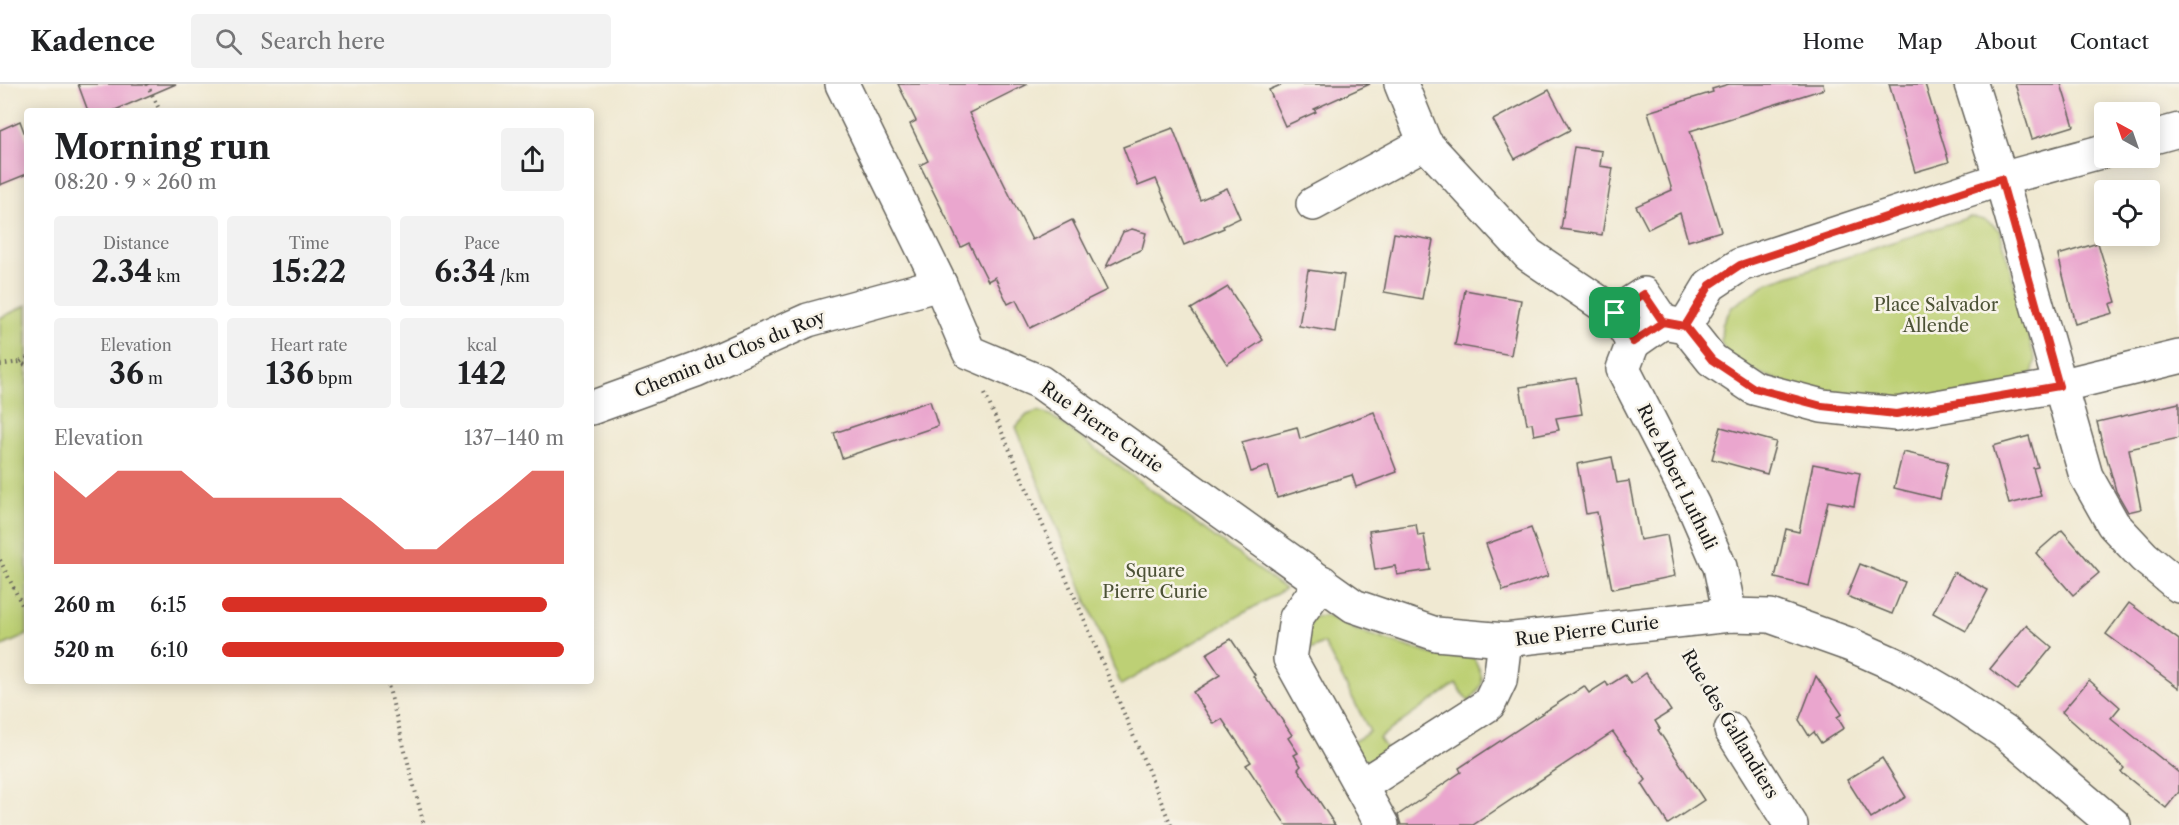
<!DOCTYPE html>
<html lang="en">
<head>
<meta charset="utf-8">
<style>
	:root { --surface:#fff; --page:#f2f2f2; --text:#202124; --muted:#757577; --line:#e0e0e0; --accent:#d93025 }
	body { margin:0; font-family:"Libre Caslon Text",serif; background:var(--page); color:var(--text); height:100vh; display:flex; flex-direction:column; font-size:22px; white-space:nowrap }
	* { box-sizing:border-box; margin:0 }
	p { font-size:20px; color:var(--muted) }
	.icon { flex:none; width:33px; height:33px; fill:none; stroke:currentColor; stroke-width:2; stroke-linecap:round; stroke-linejoin:round }
	.map { position:relative; flex:1; overflow:hidden }
	.side { position:absolute; left:24px; top:24px; width:570px; height:576px; display:flex; flex-direction:column; background:var(--surface); border-radius:6px; box-shadow:0 3px 15px #0003 }
	.side>* { flex:none }
	.needle { width:39px; rotate:320deg }
	.buttons { position:absolute; left:2094px; top:18px; display:grid; gap:12px }
	.buttons a { display:grid; place-items:center; width:66px; height:66px; border-radius:6px; background:var(--surface); box-shadow:0 3px 15px #0003; font-size:30px }
	.pin { position:absolute; display:grid; place-items:center; width:51px; height:51px; color:#fff; margin:-26px; border-radius:12px; box-shadow:0 3px 9px #0006 }
	.round { display:grid; place-items:center; flex:none; width:63px; height:63px; border-radius:6px; background:var(--page) }
	.headline { display:flex; align-items:center; justify-content:space-between; height:102px; padding:0 30px }
	h1 { font-size:33px; font-weight:800; line-height:45px }
	.figures { display:grid; grid-template-columns:repeat(3,1fr); gap:9px; height:102px; padding:6px 30px }
	.figures div { display:grid; align-content:center; border-radius:6px; background:var(--page); text-align:center }
	.figures b { font-size:30px; font-weight:800 }
	.figures small { font-size:16px; font-weight:400 }
	.figures p { font-size:16px }
	.chart { height:168px; padding:12px 30px }
	.chart p { display:flex; justify-content:space-between }
	.chart svg { width:100%; height:108px; margin-top:6px; fill:var(--accent); opacity:.7 }
	ul { padding:0 30px; list-style:none; font-size:20px }
	li { display:grid; grid-template-columns:96px 72px 1fr; align-items:center; height:45px }
	li i { height:15px; border-radius:8px; background:var(--accent) }
	header { display:flex; align-items:center; gap:36px; box-sizing:border-box; height:84px; padding:0 30px; background:var(--surface); border-bottom:2px solid var(--line) }
	header strong { font-size:28px }
	nav { display:flex; gap:33px; margin-inline-start:auto; font-size:21px }
	.search { width:420px; height:54px; background:var(--page); display:flex; align-items:center; gap:15px; box-sizing:border-box; padding:0 21px; border-radius:6px; color:var(--muted); font-size:22px }
	.map>svg:first-child { display:block }
</style>
</head>
<body>
<header>
<strong>Kadence</strong>
<div class="search"><svg class="icon" aria-label="search" viewBox="0 0 24 24"><circle cx="10" cy="10" r="6"/><path d="M15 15l6 6"/></svg>Search here</div>
<nav><a>Home</a><a>Map</a><a>About</a><a>Contact</a></nav>
</header>
<div class="map">
<svg width="2179" height="741" viewBox="0 0 2179 741">
	<rect width="100%" height="100%" fill="#f7f3e8"/>
	<filter id="ink" filterUnits="userSpaceOnUse"><feTurbulence type="fractalNoise" baseFrequency=".0167" numOctaves="2"/><feDisplacementMap in="SourceGraphic" scale="12" xChannelSelector="R" yChannelSelector="G"/><feConvolveMatrix kernelMatrix="1 2 1 2 8 2 1 2 1" color-interpolation-filters="sRGB"/></filter>
	<filter id="wash" filterUnits="userSpaceOnUse"><feTurbulence type="fractalNoise" baseFrequency=".008" numOctaves="4" result="noise"/><feDisplacementMap in="SourceGraphic" scale="24" xChannelSelector="R" yChannelSelector="G"/><feGaussianBlur stdDeviation="1.35" result="paint"/><feColorMatrix in="noise" values="0 0 0 0 0 0 0 0 0 0 0 0 0 0 0 0 0 1.4 0 .05"/><feComposite in="paint" operator="in"/></filter>
	<g filter="url(#wash)">
		<rect width="100%" height="100%" fill="#f0e9d2"/>
		<!-- green -->
		<g fill="#bdd074" stroke="#6c7648" stroke-width="1.5">
			<path d="M1970,133C1983,135 1991,138 2000,147L2035,276L2033,288L2027,298L1943,313L1831,315L1733,280L1721,258L1722,241L1732,223L1767,199Z"/>
			<polygon points="27,221 27,551 0,563 0,234"/>
			<polygon points="1038,327 1050,331 1285,505 1121,601 1016,343 1027,331"/>
			<path d="M1327,532L1358,547L1434,571L1474,574C1485,597 1486,599 1469,618L1456,600L1379,654L1392,673C1370,678 1361,682 1349,660L1370,648L1324,559L1302,570L1312,533Z"/>
		</g>
		<g id="blocks">
			<!-- building -->
			<g fill="#eaa6ce">
				<polygon points="78,0 176,0 113,27 88,27"/>
				<polygon points="898,0 1027,0 969,29 1032,156 1072,136 1107,206 1030,244 1016,216 1008,220 995,193 988,197 969,159 961,163 920,81 928,77 910,40 916,37"/>
				<polygon points="1283,0 1370,0 1314,25 1316,28 1285,42 1269,6"/>
				<polygon points="1729,0 1823,0 1824,5 1690,47 1721,147 1688,157 1680,129 1648,145 1636,122 1672,106 1648,28 1713,8 1712,5"/>
				<polygon points="1889,0 1925,0 1949,78 1915,88"/>
				<polygon points="2015,0 2061,0 2074,42 2032,55"/>
				<polygon points="1549,6 1570,46 1515,75 1493,36"/>
				<polygon points="20,37 27,56 27,90 0,101 0,46"/>
				<polygon points="1173,44 1200,116 1227,104 1240,134 1223,142 1224,144 1184,161 1156,95 1138,102 1123,63"/>
				<polygon points="1574,63 1602,67 1600,82 1613,84 1602,151 1561,145"/>
				<polygon points="1132,145 1146,149 1142,165 1106,183 1123,148"/>
				<polygon points="1394,149 1433,156 1422,215 1384,208"/>
				<polygon points="2098,159 2116,218 2110,220 2113,229 2075,240 2058,171"/>
				<polygon points="1308,186 1344,191 1335,248 1299,242"/>
				<polygon points="1228,203 1263,256 1227,280 1191,225"/>
				<polygon points="1465,206 1521,216 1511,271 1455,261"/>
				<polygon points="1576,294 1582,330 1556,334 1559,346 1534,351 1532,339 1527,340 1520,303"/>
				<polygon points="930,317 938,342 842,374 834,349"/>
				<polygon points="2179,319 2179,354 2129,365 2141,425 2128,428 2116,407 2106,371 2105,371 2097,338"/>
				<polygon points="1374,328 1397,388 1356,403 1352,391 1277,414 1268,382 1251,388 1242,358 1297,343 1300,355"/>
				<polygon points="1721,343 1776,358 1767,390 1712,375"/>
				<polygon points="2029,352 2038,383 2033,384 2041,412 2009,420 1993,362"/>
				<polygon points="1903,368 1948,378 1940,415 1894,404"/>
				<polygon points="1612,373 1617,399 1629,397 1640,456 1667,451 1675,492 1612,505 1597,428 1586,430 1577,380"/>
				<polygon points="1813,380 1860,389 1854,422 1828,417 1809,502 1775,494 1786,445 1799,448"/>
				<polygon points="1416,440 1418,452 1424,451 1430,486 1397,491 1395,482 1375,486 1369,447"/>
				<polygon points="1531,444 1548,492 1503,507 1486,460"/>
				<polygon points="2062,446 2099,489 2073,511 2036,469"/>
				<polygon points="1860,480 1905,498 1892,530 1847,512"/>
				<polygon points="1954,488 1988,506 1966,547 1933,529"/>
				<polygon points="2129,519 2179,556 2179,604 2106,550"/>
				<polygon points="2026,541 2052,563 2017,606 1990,585"/>
				<polygon points="1231,555 1255,591 1253,592 1292,651 1288,654 1298,669 1294,671 1301,682 1298,685 1335,741 1286,741 1246,681 1251,678 1222,635 1214,640 1193,608 1220,591 1206,570"/>
				<polygon points="1646,589 1671,627 1655,637 1660,645 1658,646 1704,716 1668,740 1642,700 1646,696 1613,648 1473,741 1401,741 1398,731 1461,688 1459,684 1584,602 1589,609 1606,598 1608,602 1625,591 1631,600"/>
				<polygon points="1816,592 1842,630 1837,633 1844,644 1821,659 1814,648 1809,652 1799,636"/>
				<polygon points="2089,596 2120,623 2111,634 2179,689 2179,708 2166,724 2121,688 2124,684 2062,628"/>
				<polygon points="1882,674 1906,713 1871,734 1847,696"/>
			</g>
		</g>
	</g>
	<g filter="url(#ink)">
		<use href="#blocks" fill-opacity="0" stroke="#66645c" stroke-width="1.5"/>
		<g fill="none" stroke-linecap="round" stroke-linejoin="round">
			<defs>
				<g id="street">
					<polyline points="842,0 940,200 969,268 1040,298 1354,522 1436,550 1505,556 1730,531 1770,532 1851,561 1903,584 1946,609 2006,649 2114,741"/>
					<polyline points="1401,0 1425,59 1529,171 1615,229 1633,259 1663,238 1644,210 1615,229"/>
					<polyline points="1971,0 2001,95 2086,392 2113,440 2144,473 2179,502"/>
					<polyline points="2150,54 2179,46"/>
					<polyline points="1313,120 1425,59"/>
					<polyline points="1663,238 1685,242 1712,276 1754,304 1822,322 1896,330 2059,302 2179,273"/>
					<polyline points="1685,242 1710,201 1740,181 2001,95 2104,67"/>
					<polyline points="1633,259 1623,285 1693,421 1720,483 1730,531"/>
					<polyline points="591,324 696,286 808,236 940,200"/>
					<polyline points="1322,498 1296,534 1290,575 1382,741"/>
					<polyline points="1731,646 1791,741"/>
					<polyline points="1361,702 1489,620 1500,597 1505,556"/>
				</g>
			</defs>
			<!-- street casing -->
			<use href="#street" stroke="#66645c" stroke-width="36"/>
			<!-- path -->
			<g stroke="#66645c" stroke-width="4" stroke-dasharray="1.5 4.5" stroke-linecap="butt">
				<polyline points="147,0 160,27"/>
				<polyline points="27,274 20,278 27,282"/>
				<polyline points="0,281 20,278"/>
				<polyline points="985,310 1082,530 1171,741"/>
				<polyline points="0,476 25,527"/>
				<polyline points="1686,567 1716,620"/>
				<polyline points="387,597 424,741"/>
			</g>
			<!-- street -->
			<use href="#street" stroke="#fff" stroke-width="33"/>
		</g>
	</g>
	<g fill="none" stroke-linecap="round" stroke-linejoin="round" filter="url(#ink)">
		<defs>
			<polyline id="route" points="1615,229 1633,258 1663,238 1685,242 1712,276 1754,304 1822,322 1896,330 2059,302 2001,95 1740,181 1710,201 1685,242 1663,238 1644,210 1615,229"/>
		</defs>
		<!-- route casing -->
		<use href="#route" stroke="#fff" stroke-width="12"/>
		<!-- route -->
		<use href="#route" stroke="#d93025" stroke-width="8"/>
	</g>
	<g text-anchor="middle" dominant-baseline="central" stroke-width="5" stroke-linejoin="round" paint-order="stroke">
		<!-- park labels -->
		<g font-size="18" fill="#4c5236" stroke="#f7f3e8">
			<text x="1936" y="221">Place Salvador<tspan x="1936" dy="21">Allende</tspan></text>
			<text x="1155" y="487">Square<tspan x="1155" dy="21">Pierre Curie</tspan></text>
		</g>
		<!-- street labels -->
		<g font-size="18" fill="#1c1c1c" stroke="#f7f3e8">
			<text transform="translate(730 270) rotate(-22)">Chemin du Clos du Roy</text>
			<text transform="translate(1102 343) rotate(35)">Rue Pierre Curie</text>
			<text transform="translate(1677 393) rotate(64)">Rue Albert Luthuli</text>
			<text transform="translate(1587 547) rotate(-7)">Rue Pierre Curie</text>
			<text transform="translate(1730 640) rotate(59)">Rue des Gallandiers</text>
		</g>
	</g>
</svg>
<div class="buttons">
<a><svg class="needle" viewBox="-14 -14 28 28"><path d="M0-13l5 13h-10z" fill="#e53935"/><path d="M0 13l5-13h-10z" fill="#757577"/></svg></a>
<a><svg class="icon" aria-label="locate" viewBox="0 0 24 24"><circle cx="12" cy="12" r="6"/><path d="M12 2v4M12 18v4M2 12h4M18 12h4"/></svg></a>
</div>
<div class="pin" style="left:1615px;top:229px;background:#1e9e55"><svg class="icon" aria-label="arrive" viewBox="0 0 24 24"><path d="M6 21V4h12l-3 4 3 4H6"/></svg></div>
<section class="side">
<div class="headline"><div><h1>Morning run</h1><p>08:20 · 9 × 260 m</p></div><a class="round"><svg class="icon" aria-label="share" viewBox="0 0 24 24"><path d="M12 15V3M7 8l5-5 5 5M5 13v7h14v-7"/></svg></a></div>
<div class="figures">
<div><p>Distance</p><b>2.34<small> km</small></b></div>
<div><p>Time</p><b>15:22</b></div>
<div><p>Pace</p><b>6:34<small> /km</small></b></div>
</div>
<div class="figures">
<div><p>Elevation</p><b>36<small> m</small></b></div>
<div><p>Heart rate</p><b>136<small> bpm</small></b></div>
<div><p>kcal</p><b>142</b></div>
</div>
<div class="chart"><p><span>Elevation</span>137–140 m</p>
<svg viewBox="0 0 160 44" preserveAspectRatio="none"><path d="M0 44V6L10 17L20 6L30 6L40 6L50 17L60 17L70 17L80 17L90 17L100 27L110 38L120 38L130 27L140 17L150 6L160 6V44z"/></svg>
</div>
<ul>
<li><b>260 m</b>6:15<i style="width:95%"></i></li>
<li><b>520 m</b>6:10<i style="width:100%"></i></li>
</ul>
</section>
</div>
</body>
</html>
